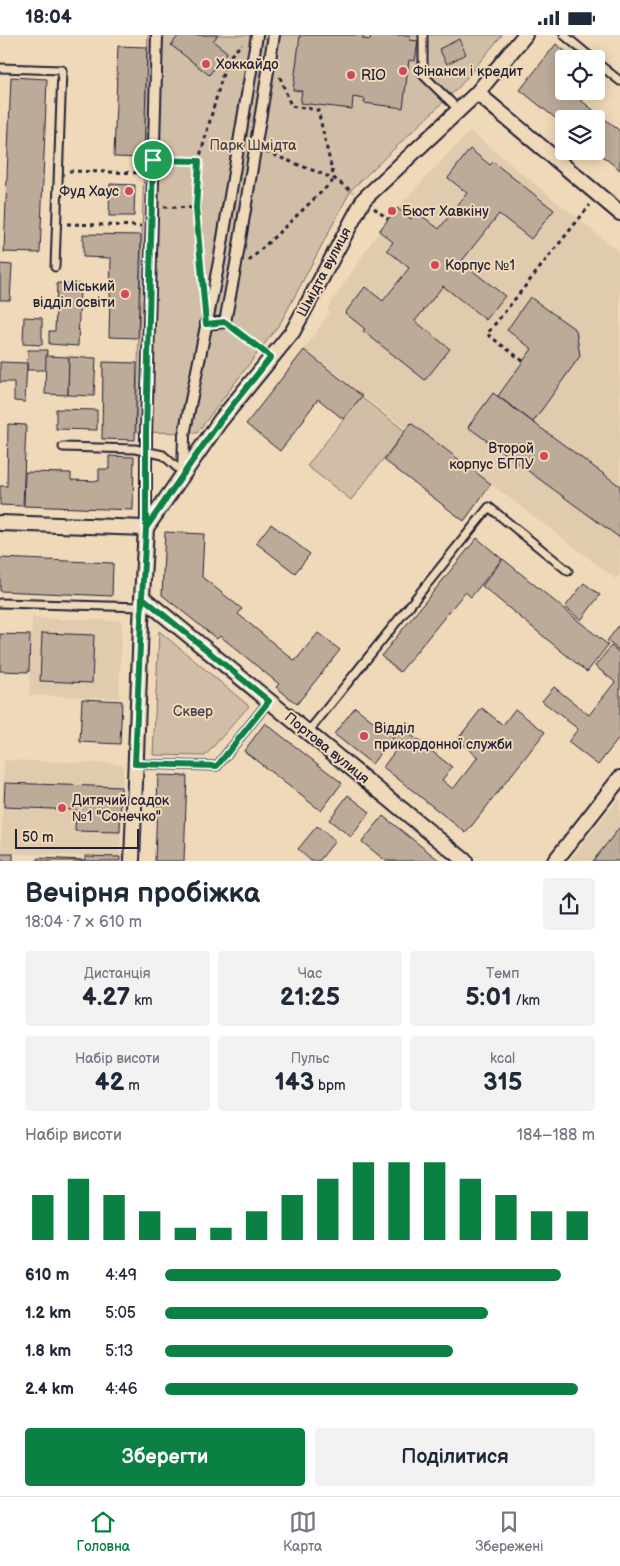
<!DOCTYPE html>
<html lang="uk">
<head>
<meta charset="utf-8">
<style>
	:root { --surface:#fff; --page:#f2f2f3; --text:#1f2937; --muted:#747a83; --line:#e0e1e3; --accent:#0b8043 }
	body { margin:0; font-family:"Balsamiq Sans",sans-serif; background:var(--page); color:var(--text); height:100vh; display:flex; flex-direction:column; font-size:19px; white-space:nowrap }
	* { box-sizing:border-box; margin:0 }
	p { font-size:16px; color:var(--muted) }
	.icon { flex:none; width:28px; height:28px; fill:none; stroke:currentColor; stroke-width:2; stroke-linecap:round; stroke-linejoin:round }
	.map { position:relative; height:826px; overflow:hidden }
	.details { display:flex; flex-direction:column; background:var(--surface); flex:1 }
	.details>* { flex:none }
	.fabs { position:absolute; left:555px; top:15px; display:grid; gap:10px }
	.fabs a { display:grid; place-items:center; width:50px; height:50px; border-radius:5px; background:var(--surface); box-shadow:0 2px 12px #0003; font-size:25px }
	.scale { position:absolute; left:15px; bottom:12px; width:124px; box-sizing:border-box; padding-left:5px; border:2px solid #22223b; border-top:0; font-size:14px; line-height:18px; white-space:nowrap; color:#22223b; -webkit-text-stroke:4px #efd9b8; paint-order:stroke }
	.pin { position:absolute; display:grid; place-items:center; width:42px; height:42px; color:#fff; margin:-21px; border:2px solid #fff; border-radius:50%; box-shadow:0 1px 5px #0007 }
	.round { display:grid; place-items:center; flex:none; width:52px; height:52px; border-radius:5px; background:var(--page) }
	.overview { display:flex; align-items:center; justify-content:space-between; height:85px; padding:0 25px }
	h1 { font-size:28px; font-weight:800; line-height:38px }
	.figures { display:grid; grid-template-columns:repeat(3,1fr); gap:8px; height:85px; padding:5px 25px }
	.figures div { display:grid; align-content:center; border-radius:5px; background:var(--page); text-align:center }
	.figures b { font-size:25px; font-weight:800 }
	.figures small { font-size:14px; font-weight:400 }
	.figures p { font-size:14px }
	.chart { height:140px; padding:10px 25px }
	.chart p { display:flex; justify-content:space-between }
	.chart svg { width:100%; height:90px; margin-top:5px; stroke:var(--accent); stroke-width:6 }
	.primary-button { display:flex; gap:10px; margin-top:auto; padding:10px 25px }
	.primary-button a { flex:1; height:58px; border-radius:5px; background:var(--accent); color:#fff; font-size:20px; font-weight:800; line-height:58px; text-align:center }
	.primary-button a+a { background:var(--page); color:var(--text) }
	ul { padding:0 25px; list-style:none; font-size:16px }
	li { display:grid; grid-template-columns:80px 60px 1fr; align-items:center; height:38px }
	li i { height:12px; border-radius:6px; background:var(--accent) }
	.status { display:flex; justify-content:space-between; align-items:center; height:35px; padding:0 25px; background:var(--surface); direction:ltr }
	.status svg { height:14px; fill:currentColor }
	.dock { display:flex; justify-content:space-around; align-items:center; height:70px; border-top:1px solid var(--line); background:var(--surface); font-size:14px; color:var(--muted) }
	.dock a { display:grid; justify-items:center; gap:2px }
	.dock .selected { color:var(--accent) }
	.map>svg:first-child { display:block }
</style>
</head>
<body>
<div class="status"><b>18:04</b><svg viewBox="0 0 49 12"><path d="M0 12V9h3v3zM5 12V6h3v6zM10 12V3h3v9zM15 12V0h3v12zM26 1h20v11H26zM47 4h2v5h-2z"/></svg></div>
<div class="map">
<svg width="620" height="826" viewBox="0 0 620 826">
	<rect width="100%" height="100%" fill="#efd9b8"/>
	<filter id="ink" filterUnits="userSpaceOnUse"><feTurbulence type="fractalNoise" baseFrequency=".02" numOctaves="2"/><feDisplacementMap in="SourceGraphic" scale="10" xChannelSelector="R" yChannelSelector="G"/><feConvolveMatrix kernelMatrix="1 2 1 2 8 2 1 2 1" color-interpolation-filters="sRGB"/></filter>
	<g filter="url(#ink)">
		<!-- built -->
		<g fill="#e0cbaf">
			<polygon points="470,96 620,218 620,539 616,544 411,388 406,394 304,315 330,277 327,274 379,196 397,173"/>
			<polygon points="32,583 122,586 119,663 29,660"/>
			<polygon points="4,725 123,729 120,822 1,818"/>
			<polygon points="620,762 620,826 569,826"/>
		</g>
		<!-- green -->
		<g fill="#d1bea6" stroke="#7a7070">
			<polygon points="148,0 502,0 459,52 351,155 281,287 197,398 136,397"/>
			<polygon points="361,362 405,396 351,465 307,431"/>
			<polygon points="159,596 249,671 205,721 153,720"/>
		</g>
		<!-- building -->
		<g fill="#bcab99" stroke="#22223b">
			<polygon points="179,0 218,0 213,6 227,17 209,40 171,10"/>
			<polygon points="300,0 363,0 363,4 370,5 371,0 411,0 410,5 418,6 415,26 409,25 403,73 364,68 365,64 353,62 352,74 300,68 302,56 293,55"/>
			<polygon points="459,4 466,19 447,29 439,14"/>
			<polygon points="556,9 575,24 564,24 564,43 560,49 564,52 564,56 569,56 620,96 620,135 596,116 596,84 564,84 564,90 520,55"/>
			<polygon points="118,11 147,12 144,123 114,122"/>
			<polygon points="11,42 47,44 40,218 4,217"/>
			<polygon points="470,114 490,130 493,127 554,175 531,204 499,179 461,227 505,261 486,285 443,251 415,286 450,314 425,345 363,296 365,294 345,278 365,252 383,266 409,233 387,215 393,207 379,196 397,173 411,184 417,177 439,194 467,158 448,143"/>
			<polygon points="110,149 135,150 134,181 109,181"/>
			<polygon points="83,199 141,200 138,303 109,302 111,223 83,222"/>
			<polygon points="0,229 12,230 10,265 0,265"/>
			<polygon points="57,248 80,249 78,311 49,309 49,296 55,296"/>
			<polygon points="530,262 576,295 580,321 533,387 498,361 532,314 507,295"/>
			<polygon points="24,282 42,283 42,310 23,309"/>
			<polygon points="28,315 47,315 46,335 27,335"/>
			<polygon points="304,315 362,361 343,384 318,364 304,383 305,384 280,416 246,389"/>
			<polygon points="46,321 69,322 68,360 45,359"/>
			<polygon points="69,322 96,323 94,361 68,360"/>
			<polygon points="0,327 27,328 25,367 14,366 14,347 0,347"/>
			<polygon points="103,327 137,328 135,405 102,404"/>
			<polygon points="493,358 620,451 620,503 468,392"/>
			<polygon points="56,374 97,375 97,395 56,394"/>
			<polygon points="411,388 491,449 464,486 384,425"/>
			<polygon points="8,389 26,390 23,471 0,470 0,451 7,451"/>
			<polygon points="109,421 134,422 133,475 24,471 25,437 71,438 71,445 99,446 99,434 109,434"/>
			<polygon points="271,489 310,519 295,538 256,508"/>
			<polygon points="165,497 204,499 202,542 242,574 238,579 295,626 318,598 340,615 297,669 276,652 279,649 220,601 217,604 162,560"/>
			<polygon points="477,503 502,524 471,562 465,557 400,637 381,621"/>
			<polygon points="0,523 113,528 112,561 0,556"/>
			<polygon points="503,524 608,610 587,637 482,551"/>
			<polygon points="584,548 600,560 581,585 565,572"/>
			<polygon points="620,589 620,616 607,606"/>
			<polygon points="42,598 94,600 92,648 40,646"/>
			<polygon points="0,599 30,600 29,637 0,636"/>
			<polygon points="611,611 620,618 620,702 598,730 568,707 578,694 542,666 554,652 589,680 615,647 595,631"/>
			<polygon points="82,664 122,666 120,709 80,707"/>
			<polygon points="355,672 393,702 372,729 334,699"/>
			<polygon points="482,673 503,690 515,674 545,697 466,798 383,732 398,712 391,705 401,692 452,732 442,745 453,754 478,722 457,705"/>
			<polygon points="265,688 342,748 321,776 244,716"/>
			<polygon points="158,740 187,741 184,826 155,826"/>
			<polygon points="5,748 121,752 120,797 75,796 76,775 4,772"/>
			<polygon points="348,760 370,777 351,802 329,785"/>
			<polygon points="383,781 440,826 386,826 362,807"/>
			<polygon points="317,791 335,806 319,826 311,826 298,814"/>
			<polygon points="620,792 620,826 593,826"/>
			<rect x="0" y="819" width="13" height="7"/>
			<polygon points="85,821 120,822 120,826 38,826 38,823 85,825"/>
		</g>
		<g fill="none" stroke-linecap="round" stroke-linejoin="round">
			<defs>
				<g id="service">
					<polyline points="423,0 423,40 459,75"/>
					<polyline points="564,0 593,24"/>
					<polyline points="596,27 620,46"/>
					<polyline points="0,33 62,35 55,232"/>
					<polyline points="63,412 135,414 163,420 183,438"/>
					<polyline points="0,568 142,572"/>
					<polyline points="308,697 489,472 568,536"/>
					<polyline points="135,729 217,731 269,666"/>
				</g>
				<g id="pedestrian">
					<polyline points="206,289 225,287 236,229 274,0"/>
					<polyline points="183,438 184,400 219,227 257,0"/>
					<polyline points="146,493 146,400 157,0"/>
				</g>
				<g id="minor">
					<polyline points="477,58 620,178"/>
					<polyline points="0,488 146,493"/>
					<polyline points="146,493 220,386 293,296 364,164 477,58 525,0"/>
					<polyline points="142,562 465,826"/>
					<polyline points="132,826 142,562 146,493"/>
					<polyline points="555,826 620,743"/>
				</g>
			</defs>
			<!-- service casing -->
			<use href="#service" stroke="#22223b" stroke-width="11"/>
			<!-- pedestrian casing -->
			<use href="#pedestrian" stroke="#22223b" stroke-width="14"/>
			<!-- minor casing -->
			<use href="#minor" stroke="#22223b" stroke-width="18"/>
			<!-- path -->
			<g stroke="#22223b" stroke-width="3" stroke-dasharray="4 4" stroke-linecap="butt">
				<polyline points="280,42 291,71 318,75 334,144"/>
				<polyline points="266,117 335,144 353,157"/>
				<polyline points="165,125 199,125"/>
				<polyline points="69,136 143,138"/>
				<polyline points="164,172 196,173"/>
				<polyline points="374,173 388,184"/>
				<polyline points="67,189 141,191"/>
				<polyline points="249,226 335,144"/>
				<polyline points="202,239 196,173 199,125 227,24 242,9"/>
				<polyline points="233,293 260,313"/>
				<polyline points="523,326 487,299 590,170"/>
			</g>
			<!-- service -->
			<use href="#service" stroke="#efd9b8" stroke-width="7"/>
			<!-- pedestrian -->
			<use href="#pedestrian" stroke="#efd9b8" stroke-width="10"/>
			<!-- minor -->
			<use href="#minor" stroke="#efd9b8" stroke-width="14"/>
		</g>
	</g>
	<g fill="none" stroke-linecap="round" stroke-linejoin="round" filter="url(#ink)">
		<defs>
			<polyline id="route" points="153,125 146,400 146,493 142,562 135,729 217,731 269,666 142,562 146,493 220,386 271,322 225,287 206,289 196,173 199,126 153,125"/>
		</defs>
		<!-- route casing -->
		<use href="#route" stroke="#fff" stroke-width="10"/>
		<!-- route -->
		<use href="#route" stroke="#0b8043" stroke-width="6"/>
	</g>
	<!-- markers -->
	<g fill="#d1495b" stroke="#efd9b8" stroke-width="2">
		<circle cx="206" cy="29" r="5"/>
		<circle cx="403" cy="36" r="5"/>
		<circle cx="351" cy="40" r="5"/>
		<circle cx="129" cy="156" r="5"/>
		<circle cx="392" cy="176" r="5"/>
		<circle cx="435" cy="230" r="5"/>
		<circle cx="125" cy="259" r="5"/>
		<circle cx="544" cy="421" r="5"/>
		<circle cx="364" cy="701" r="5"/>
		<circle cx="62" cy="773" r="5"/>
	</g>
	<g text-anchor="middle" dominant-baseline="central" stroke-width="4" stroke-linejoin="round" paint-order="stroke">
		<!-- poi labels -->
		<g font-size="14" fill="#22223b" stroke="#efd9b8" text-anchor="start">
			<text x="216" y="29">Хоккайдо</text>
			<text x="413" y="36">Фінанси і кредит</text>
			<text x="361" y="40">RIO</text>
			<text x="119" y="156" text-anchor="end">Фуд Хаус</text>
			<text x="402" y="176">Бюст Хавкіну</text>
			<text x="445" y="230">Корпус №1</text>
			<text x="115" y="251" text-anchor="end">Міський<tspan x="115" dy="16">відділ освіти</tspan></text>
			<text x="534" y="413" text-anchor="end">Второй<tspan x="534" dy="16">корпус БГПУ</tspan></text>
			<text x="374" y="693">Відділ<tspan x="374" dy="16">прикордонної служби</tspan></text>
			<text x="72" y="765">Дитячий садок<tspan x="72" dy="16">№1 "Сонечко"</tspan></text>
		</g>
		<!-- park labels -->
		<g font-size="14" fill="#454150" stroke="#efd9b8">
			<text x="253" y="110">Парк Шмідта</text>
			<text x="193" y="676">Сквер</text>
		</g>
		<!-- street labels -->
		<g font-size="14" fill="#22223b" stroke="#efd9b8">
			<text transform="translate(324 237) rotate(-62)">Шмідта вулиця</text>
			<text transform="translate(327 713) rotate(39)">Портова вулиця</text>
		</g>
	</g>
</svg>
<div class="fabs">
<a><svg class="icon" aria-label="locate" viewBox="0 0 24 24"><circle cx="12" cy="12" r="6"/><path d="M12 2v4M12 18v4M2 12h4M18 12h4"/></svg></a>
<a><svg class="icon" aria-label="layers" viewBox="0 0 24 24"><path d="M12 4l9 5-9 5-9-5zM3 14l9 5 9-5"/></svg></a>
</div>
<div class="scale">50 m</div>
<div class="pin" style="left:153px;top:125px;background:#1e9e55"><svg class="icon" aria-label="arrive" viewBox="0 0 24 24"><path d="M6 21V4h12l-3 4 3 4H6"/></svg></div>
</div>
<section class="details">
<div class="overview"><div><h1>Вечірня пробіжка</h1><p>18:04 · 7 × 610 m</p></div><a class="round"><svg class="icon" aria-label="share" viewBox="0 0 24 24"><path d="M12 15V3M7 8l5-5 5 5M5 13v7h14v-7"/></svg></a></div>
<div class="figures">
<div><p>Дистанція</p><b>4.27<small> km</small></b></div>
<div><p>Час</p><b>21:25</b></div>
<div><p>Темп</p><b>5:01<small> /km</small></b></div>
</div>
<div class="figures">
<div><p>Набір висоти</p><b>42<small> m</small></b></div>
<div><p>Пульс</p><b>143<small> bpm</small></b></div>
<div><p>kcal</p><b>315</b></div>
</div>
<div class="chart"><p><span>Набір висоти</span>184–188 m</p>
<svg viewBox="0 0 160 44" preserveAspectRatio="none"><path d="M5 44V22M15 44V14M25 44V22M35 44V30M45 44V38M55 44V38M65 44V30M75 44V22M85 44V14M95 44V6M105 44V6M115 44V6M125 44V14M135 44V22M145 44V30M155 44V30"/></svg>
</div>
<ul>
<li><b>610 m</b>4:49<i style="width:92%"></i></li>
<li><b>1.2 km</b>5:05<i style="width:75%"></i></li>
<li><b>1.8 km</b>5:13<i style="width:67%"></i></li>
<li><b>2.4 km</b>4:46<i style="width:96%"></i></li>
</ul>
<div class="primary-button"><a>Зберегти</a><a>Поділитися</a></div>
</section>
<nav class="dock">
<a class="selected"><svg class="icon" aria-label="home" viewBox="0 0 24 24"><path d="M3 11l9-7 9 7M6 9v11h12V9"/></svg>Головна</a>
<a><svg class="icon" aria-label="map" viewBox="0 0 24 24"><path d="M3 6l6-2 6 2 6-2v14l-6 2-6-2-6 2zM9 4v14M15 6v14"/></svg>Карта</a>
<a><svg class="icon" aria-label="saved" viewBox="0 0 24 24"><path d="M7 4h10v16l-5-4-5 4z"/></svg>Збережені</a>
</nav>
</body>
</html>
